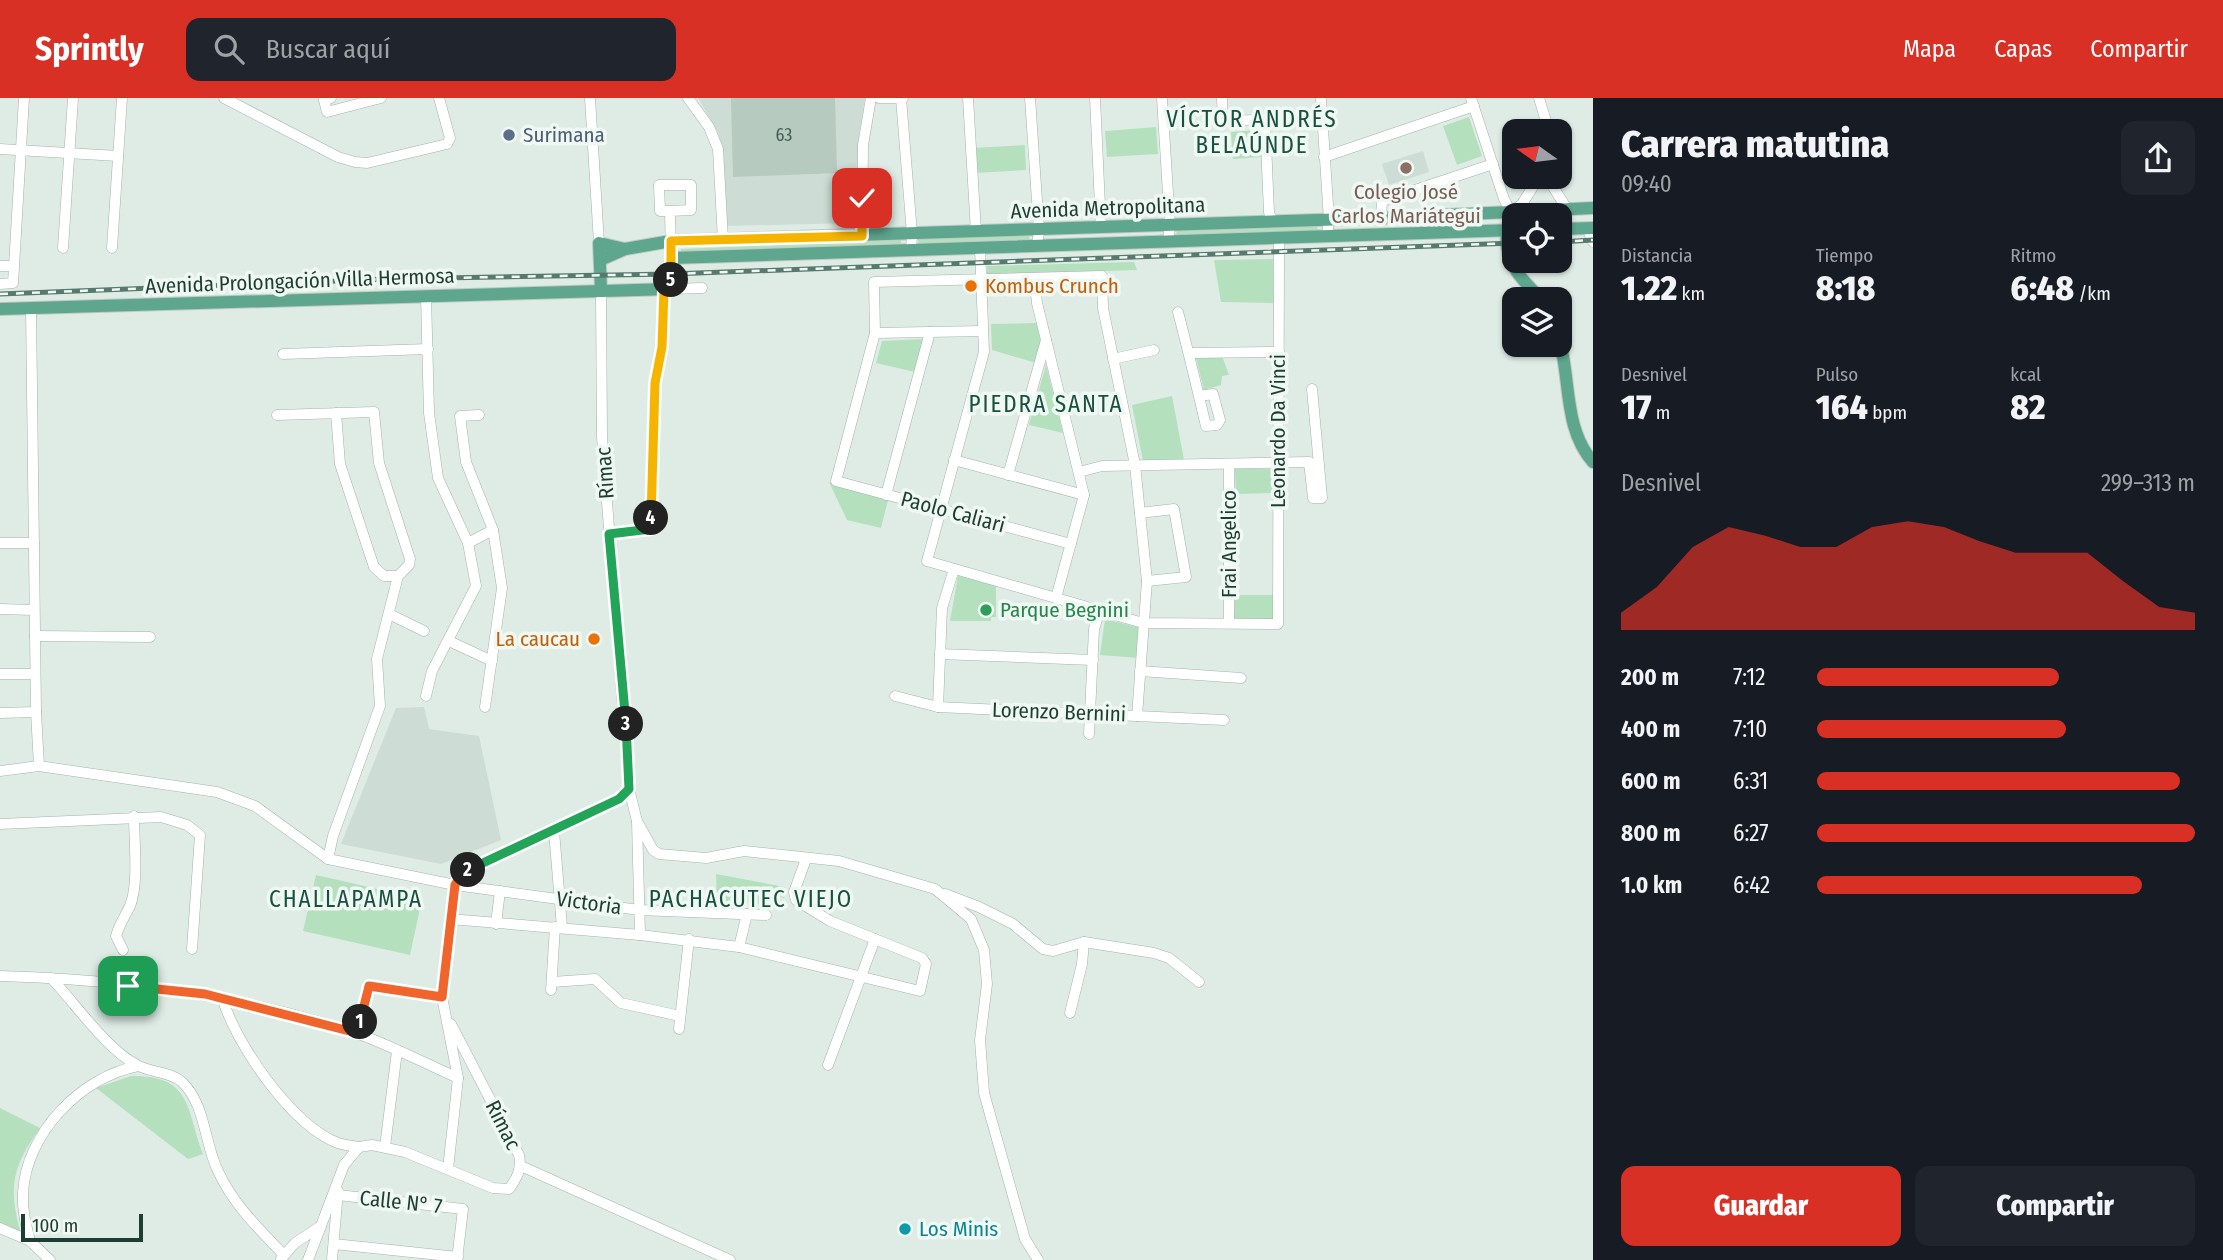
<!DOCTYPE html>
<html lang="es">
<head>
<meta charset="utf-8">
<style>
	:root { --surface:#171b24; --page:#20242c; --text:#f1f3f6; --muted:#9ea1a6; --accent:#d93025 }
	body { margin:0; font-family:"Fira Sans Condensed",sans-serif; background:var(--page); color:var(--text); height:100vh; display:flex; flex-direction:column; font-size:26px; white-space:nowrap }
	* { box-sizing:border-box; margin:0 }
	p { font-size:23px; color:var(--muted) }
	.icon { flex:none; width:38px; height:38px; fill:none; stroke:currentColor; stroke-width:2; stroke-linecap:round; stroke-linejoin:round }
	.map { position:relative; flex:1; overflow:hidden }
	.sheet { display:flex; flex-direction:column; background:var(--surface); width:630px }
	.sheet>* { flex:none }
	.needle { width:46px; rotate:284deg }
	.fabs { position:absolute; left:1502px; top:21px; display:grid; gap:14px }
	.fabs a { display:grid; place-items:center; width:70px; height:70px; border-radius:14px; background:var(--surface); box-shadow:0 2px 5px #0004; font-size:35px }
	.scale { position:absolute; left:21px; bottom:18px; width:122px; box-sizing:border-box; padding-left:7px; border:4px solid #1e3d33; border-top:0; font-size:19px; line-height:24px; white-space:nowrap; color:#1e3d33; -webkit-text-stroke:5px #eff8f3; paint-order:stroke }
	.pin { position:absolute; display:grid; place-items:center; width:60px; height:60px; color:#fff; margin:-30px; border-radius:14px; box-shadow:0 4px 10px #0006 }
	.km { position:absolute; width:35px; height:35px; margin:-18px; border-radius:50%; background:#222; color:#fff; font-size:19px; line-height:35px; text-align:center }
	.round { display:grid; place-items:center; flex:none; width:74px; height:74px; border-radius:14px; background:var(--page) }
	.head { display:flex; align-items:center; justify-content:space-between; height:119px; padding:0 28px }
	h1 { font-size:38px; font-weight:800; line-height:52px }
	.figures { display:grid; grid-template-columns:repeat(3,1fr); gap:10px; height:119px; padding:7px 28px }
	.figures div { display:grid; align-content:center }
	.figures b { font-size:35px; font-weight:800 }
	.figures small { font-size:19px; font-weight:400 }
	.figures p { font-size:19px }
	.chart { height:196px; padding:14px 28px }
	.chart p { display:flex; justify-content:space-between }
	.chart svg { width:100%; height:126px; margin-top:7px; fill:var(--accent); opacity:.7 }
	.action { display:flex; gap:14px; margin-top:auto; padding:14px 28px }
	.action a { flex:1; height:80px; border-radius:14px; background:var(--accent); color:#fff; font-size:28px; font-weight:800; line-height:80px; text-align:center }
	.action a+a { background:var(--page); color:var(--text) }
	ul { padding:0 28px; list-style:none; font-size:23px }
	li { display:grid; grid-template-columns:112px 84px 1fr; align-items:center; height:52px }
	li i { height:18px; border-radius:9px; background:var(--accent) }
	header { display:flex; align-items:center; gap:42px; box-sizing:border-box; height:98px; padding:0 35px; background:var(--accent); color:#fff }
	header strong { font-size:33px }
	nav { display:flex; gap:38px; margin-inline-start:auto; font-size:24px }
	.search { width:490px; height:63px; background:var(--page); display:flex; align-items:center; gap:18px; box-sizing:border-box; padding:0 24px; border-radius:14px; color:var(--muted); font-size:26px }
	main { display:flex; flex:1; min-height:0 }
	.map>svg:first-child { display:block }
</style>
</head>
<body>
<header>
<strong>Sprintly</strong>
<div class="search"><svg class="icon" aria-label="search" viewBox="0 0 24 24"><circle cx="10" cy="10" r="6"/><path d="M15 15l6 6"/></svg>Buscar aquí</div>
<nav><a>Mapa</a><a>Capas</a><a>Compartir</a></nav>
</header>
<main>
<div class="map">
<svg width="1593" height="1162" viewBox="0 0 1593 1162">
	<rect width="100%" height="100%" fill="#dfece5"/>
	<!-- built -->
	<g fill="#cddcd4">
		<polygon points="698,0 865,0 859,37 854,125 725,128 724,63 718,35"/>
		<polygon points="1423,53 1429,74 1389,87 1382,66"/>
		<polygon points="424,609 429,631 479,638 501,742 441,766 341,746 396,610"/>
	</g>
	<!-- green -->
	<g fill="#b5e0bd">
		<polygon points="1469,19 1482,58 1457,67 1443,28"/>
		<polygon points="1156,29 1158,56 1107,59 1105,33"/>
		<polygon points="1259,32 1261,59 1233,61 1231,34"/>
		<polygon points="1025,47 1026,72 975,75 973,50"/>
		<polygon points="1317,126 1318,134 1176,137 1177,132"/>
		<polygon points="1029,137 1030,143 919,146 917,140"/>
		<polygon points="901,142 901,146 681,154 681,151"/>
		<polygon points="1273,161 1274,205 1221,204 1214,162"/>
		<polygon points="1134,164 1137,172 987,177 987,168"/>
		<polygon points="1037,225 1041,246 1036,265 992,252 991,226"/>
		<polygon points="924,241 915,274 876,265 882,243"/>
		<polygon points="1222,258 1229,277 1222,278 1221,287 1204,292 1196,260"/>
		<polygon points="1046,267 1063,335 1029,327"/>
		<polygon points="1172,298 1184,362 1143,363 1132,307"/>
		<polygon points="1235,371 1275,371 1275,395 1236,396"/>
		<polygon points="829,384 888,402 881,430 847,422"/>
		<polygon points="958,478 996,487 996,519 991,519 991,523 950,523"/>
		<polygon points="1235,497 1273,497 1274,522 1234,522"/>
		<polygon points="1105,521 1141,530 1139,560 1100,557"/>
		<polygon points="716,776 785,789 784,800 771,795 765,807 717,802"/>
		<polygon points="316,777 422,801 410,857 303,833"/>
		<path d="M131,978C193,977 186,1012 203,1056L188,1061L96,990Z"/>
		<path d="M0,1010L40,1030C13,1068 8,1088 20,1132L17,1135L0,1129Z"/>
	</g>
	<!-- building -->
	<polygon fill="#b7cac0" points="731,0 835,0 837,75 733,79"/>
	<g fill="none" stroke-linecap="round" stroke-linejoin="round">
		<defs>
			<g id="minor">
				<polyline points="224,0 338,59 355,64 367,65 447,46 450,40 439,0"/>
				<polyline points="331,0 324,2 327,14 381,0"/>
				<polyline points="590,0 599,145"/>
				<polyline points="688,0 709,29 718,51 723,142"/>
				<polyline points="879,0 903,0"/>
				<polyline points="901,0 912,136 911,152"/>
				<polyline points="968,0 976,134"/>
				<polyline points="1030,0 1039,132 1037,148"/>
				<polyline points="1095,0 1101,130"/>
				<polyline points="1162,0 1170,127 1168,143"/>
				<polyline points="1222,0 1223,23 1322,20"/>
				<polyline points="1321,0 1329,122 1327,138"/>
				<polyline points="1471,0 1504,101 1511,114 1522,106 1539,79"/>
				<polyline points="1539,0 1549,33"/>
				<polyline points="1265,22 1269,114 1272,124"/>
				<polyline points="0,51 118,58"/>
				<polyline points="1324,59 1474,8"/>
				<polyline points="1547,79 1567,111"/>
				<polyline points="670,113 660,113 659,87 691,87 691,112 670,113 671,160"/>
				<polyline points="1381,120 1382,103 1493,66"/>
				<polyline points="1587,130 1593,144"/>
				<polyline points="862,138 863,47 871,0"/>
				<polyline points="63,150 73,0"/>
				<polyline points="112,150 122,0"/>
				<polyline points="980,150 984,254 927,463 1143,525 1278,526 1279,140"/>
				<polyline points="0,168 13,168"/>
				<polyline points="1034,180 1037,205 1084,397 1056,500"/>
				<polyline points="0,186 13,185 24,0"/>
				<polyline points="671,191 702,190"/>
				<polyline points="31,210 36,614 39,668"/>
				<path d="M1178,214C1188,252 1197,290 1206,328L1217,327L1220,322L1213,296L1199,298"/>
				<polyline points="875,235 983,233"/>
				<polyline points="1189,255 1279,254"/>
				<polyline points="283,256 428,251"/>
				<polyline points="1113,261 1154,252"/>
				<polyline points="336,315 340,366 374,469 384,478 398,478"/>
				<polyline points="277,317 374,314 379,365 410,461 409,467 398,478 377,561 380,608 333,738 328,761"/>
				<polyline points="479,317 460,318 466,364 493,432 502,490 485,609"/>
				<polyline points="954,362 1084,397"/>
				<polyline points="1079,374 1102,368 1309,364 1313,400 1322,400 1312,291"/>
				<polyline points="1008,377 1046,242"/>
				<polyline points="886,397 930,234"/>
				<polyline points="1140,415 1174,411 1186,479 1147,483"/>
				<polyline points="609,436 651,431 655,285 662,249 664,192"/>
				<polyline points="0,445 34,445"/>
				<polyline points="468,445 493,432"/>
				<polyline points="1071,446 836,383 875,235 874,184 1102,178 1103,210 1135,367 1147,483 1137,618"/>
				<polyline points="0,511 34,512"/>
				<polyline points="389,516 424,533"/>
				<polyline points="1229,525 1229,367"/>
				<polyline points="35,538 150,539"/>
				<polyline points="449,543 492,563"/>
				<polyline points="940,556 1093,562"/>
				<polyline points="1140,573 1241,580"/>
				<polyline points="0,576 35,576"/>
				<polyline points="426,598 432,573 476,488 468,445 438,380 429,315 426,198"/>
				<polyline points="895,598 938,609 1224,622"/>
				<polyline points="938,609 942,510 954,471"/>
				<polyline points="0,615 36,614"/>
				<polyline points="1089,636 1094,531 1100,512"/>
				<polyline points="0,673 39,668 217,694 255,708 328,761 455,787 639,812 766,817"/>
				<polyline points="629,691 637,723 640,837"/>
				<polyline points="637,723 653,752 659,756 706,760 744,753 839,763 935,791 971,821 984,852 987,886 980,942 984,995 1025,1141 1038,1162"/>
				<polyline points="0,726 161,719 187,727 200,737 192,851"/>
				<polyline points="554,733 562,829"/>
				<polyline points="945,796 979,809 1013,826 1043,851 1053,853 1084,844 1154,855 1169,860 1199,884"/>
				<polyline points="450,821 640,837 739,849 920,893 926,866 922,860 830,823 796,802 794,794 806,761"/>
				<polyline points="496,826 500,793"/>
				<polyline points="739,849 747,816"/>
				<path d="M123,852L116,838C119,827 125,818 130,808C139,786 134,743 134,718"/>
				<path d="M0,878C120,881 241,897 356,935C390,947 424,965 458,980"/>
				<path d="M51,880C76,906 106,951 137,967C151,975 169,973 182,984C206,1007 204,1045 218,1073C233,1106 258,1130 283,1156"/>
				<polyline points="552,884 595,881 621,905 680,918"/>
				<polyline points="551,892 555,829"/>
				<path d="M222,899C235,945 292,1028 338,1045C344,1047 352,1048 359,1049"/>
				<polyline points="1070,915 1082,866 1084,844"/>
				<polyline points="679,931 689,841"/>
				<polyline points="357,935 369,888 442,899"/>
				<polyline points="828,967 875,841"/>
				<polyline points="385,1049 397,953"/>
				<polyline points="521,1068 730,1162"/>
				<polyline points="448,1071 458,980 442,899 455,787 462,775 619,701 629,691 602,339 601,192"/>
				<polyline points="338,1097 463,1111 457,1162"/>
				<polyline points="0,1130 30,1143 50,1162"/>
				<path d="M30,1143C26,1127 22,1112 23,1095C26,1035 81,979 138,968"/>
				<polyline points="334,1146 458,1159"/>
				<polyline points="281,1161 295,1145 321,1128"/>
				<path d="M308,1162L344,1067L359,1049L372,1047L405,1054L493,1090L509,1091C517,1080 522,1071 519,1057L451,926"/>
				<polyline points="332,1162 338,1093"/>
			</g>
			<g id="major">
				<path d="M1511,114C1499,158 1512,171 1541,201"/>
				<polyline points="1559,131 1593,130"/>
				<polyline points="600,162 625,151 671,143 1381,120 1593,110"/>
				<polyline points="601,192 599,145 625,151"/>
				<polyline points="0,211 671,191 671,160 1514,132"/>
				<path d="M1559,240C1571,281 1563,330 1593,364"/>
			</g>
		</defs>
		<!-- minor casing -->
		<use href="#minor" stroke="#a1b4ac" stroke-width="11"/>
		<!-- major casing -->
		<use href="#major" stroke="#c0c9c6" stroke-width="14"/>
		<!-- minor -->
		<use href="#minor" stroke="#fff" stroke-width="10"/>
		<!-- major -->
		<use href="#major" stroke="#5ea68e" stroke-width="12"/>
		<defs>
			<g id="rail">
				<polyline points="1559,144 1593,142"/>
				<polyline points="0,196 386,181 671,176 1514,145"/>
			</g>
		</defs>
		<!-- rail casing -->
		<use href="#rail" stroke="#58796e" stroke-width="5"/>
		<!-- rail -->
		<use href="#rail" stroke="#eff8f3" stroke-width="2.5" stroke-dasharray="8" stroke-linecap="butt"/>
	</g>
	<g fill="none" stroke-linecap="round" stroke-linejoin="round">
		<defs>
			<polyline id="split-1" points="128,888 205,896 357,935 360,924"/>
			<polyline id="split-2" points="360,924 369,888 442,899 455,787 462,775 468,772"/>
			<polyline id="split-3" points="468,772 619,701 629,691 626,626"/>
			<polyline id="split-4" points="626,626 609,436 651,431 651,420"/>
			<polyline id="split-5" points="651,420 655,285 662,249 664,192 671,191 671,182"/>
			<polyline id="split-6" points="671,182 671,143 862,138 862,100"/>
		</defs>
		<!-- split-1 casing -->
		<use href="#split-1" stroke="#fff" stroke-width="14"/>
		<!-- split-2 casing -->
		<use href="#split-2" stroke="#fff" stroke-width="14"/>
		<!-- split-3 casing -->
		<use href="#split-3" stroke="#fff" stroke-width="14"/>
		<!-- split-4 casing -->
		<use href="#split-4" stroke="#fff" stroke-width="14"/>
		<!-- split-5 casing -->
		<use href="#split-5" stroke="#fff" stroke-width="14"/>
		<!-- split-6 casing -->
		<use href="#split-6" stroke="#fff" stroke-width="14"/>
		<!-- split-1 -->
		<use href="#split-1" stroke="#f0652b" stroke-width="9"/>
		<!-- split-2 -->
		<use href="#split-2" stroke="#f0652b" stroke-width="9"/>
		<!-- split-3 -->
		<use href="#split-3" stroke="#22a559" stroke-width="9"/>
		<!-- split-4 -->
		<use href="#split-4" stroke="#22a559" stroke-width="9"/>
		<!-- split-5 -->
		<use href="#split-5" stroke="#f5b400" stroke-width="9"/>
		<!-- split-6 -->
		<use href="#split-6" stroke="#f5b400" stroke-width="9"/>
	</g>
	<!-- markers -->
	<circle fill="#5c6f8a" stroke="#eff8f3" stroke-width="2.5" cx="509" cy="37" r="7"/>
	<circle fill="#8d6e63" stroke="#eff8f3" stroke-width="2.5" cx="1406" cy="70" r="7"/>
	<g fill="#e8710a" stroke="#eff8f3" stroke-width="2.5">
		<circle cx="971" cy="188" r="7"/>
		<circle cx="594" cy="541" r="7"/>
	</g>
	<circle fill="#2e9e5b" stroke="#eff8f3" stroke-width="2.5" cx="986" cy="512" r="7"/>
	<circle fill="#0f9aa8" stroke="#eff8f3" stroke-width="2.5" cx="905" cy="1131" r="7"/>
	<g text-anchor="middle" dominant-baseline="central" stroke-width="7" stroke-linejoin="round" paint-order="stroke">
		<!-- number labels -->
		<g font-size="18" fill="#446056">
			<text x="784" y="37">63</text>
		</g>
		<!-- service labels -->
		<g font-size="21" fill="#4e5e75" stroke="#eff8f3" text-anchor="start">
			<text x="523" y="37">Surimana</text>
		</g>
		<!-- education labels -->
		<g font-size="21" fill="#785e54" stroke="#eff8f3">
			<text x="1406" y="94">Colegio José<tspan x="1406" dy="24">Carlos Mariátegui</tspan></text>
		</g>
		<!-- street labels -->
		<g font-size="21" fill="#1e3d33" stroke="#eff8f3">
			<text transform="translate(1108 110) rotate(-2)">Avenida Metropolitana</text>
			<text transform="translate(300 183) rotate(-2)">Avenida Prolongación Villa Hermosa</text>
			<text transform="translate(1278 333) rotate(-90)">Leonardo Da Vinci</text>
			<text transform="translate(605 375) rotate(-94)">Rímac</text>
			<text transform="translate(953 414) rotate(15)">Paolo Caliari</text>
			<text transform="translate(1229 446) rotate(-90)">Frai Angelico</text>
			<text transform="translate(1059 614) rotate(2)">Lorenzo Bernini</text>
			<text transform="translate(589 805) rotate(8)">Victoria</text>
			<text transform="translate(503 1027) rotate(63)">Rímac</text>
			<text transform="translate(401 1104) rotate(6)">Calle N° 7</text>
		</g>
		<!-- food labels -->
		<g font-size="21" fill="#c56008" stroke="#eff8f3" text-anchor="start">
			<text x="985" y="188">Kombus Crunch</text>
			<text x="580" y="541" text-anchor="end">La caucau</text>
		</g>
		<!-- leisure labels -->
		<g font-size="21" fill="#27864d" stroke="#eff8f3" text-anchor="start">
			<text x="1000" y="512">Parque Begnini</text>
		</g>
		<!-- culture labels -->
		<g font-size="21" fill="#0d838f" stroke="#eff8f3" text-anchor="start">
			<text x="919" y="1131">Los Minis</text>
		</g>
		<!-- neighbourhood labels -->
		<g font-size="23" letter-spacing="2" fill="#18513f" stroke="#eff8f3">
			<text x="1252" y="21">VÍCTOR ANDRÉS<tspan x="1252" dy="26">BELAÚNDE</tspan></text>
			<text x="1046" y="306">PIEDRA SANTA</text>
			<text x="346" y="801">CHALLAPAMPA</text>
			<text x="751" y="801">PACHACUTEC VIEJO</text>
		</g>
	</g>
</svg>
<div class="fabs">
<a><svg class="needle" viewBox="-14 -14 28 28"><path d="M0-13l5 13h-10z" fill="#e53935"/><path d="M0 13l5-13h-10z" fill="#9ea1a6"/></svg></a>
<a><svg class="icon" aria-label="locate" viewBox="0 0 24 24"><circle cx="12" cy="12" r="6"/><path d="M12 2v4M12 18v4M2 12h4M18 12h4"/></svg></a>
<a><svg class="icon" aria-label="layers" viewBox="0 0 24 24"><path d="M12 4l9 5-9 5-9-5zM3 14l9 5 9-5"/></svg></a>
</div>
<div class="scale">100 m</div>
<div class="pin" style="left:128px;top:888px;background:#1e9e55"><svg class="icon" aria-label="arrive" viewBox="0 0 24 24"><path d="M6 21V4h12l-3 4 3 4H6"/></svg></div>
<div class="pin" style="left:862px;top:100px;background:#d93025"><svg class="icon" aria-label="check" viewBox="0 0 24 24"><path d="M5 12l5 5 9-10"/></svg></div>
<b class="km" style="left:360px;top:924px">1</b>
<b class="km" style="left:468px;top:772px">2</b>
<b class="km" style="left:626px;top:626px">3</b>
<b class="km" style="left:651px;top:420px">4</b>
<b class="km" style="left:671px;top:182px">5</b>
</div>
<section class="sheet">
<div class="head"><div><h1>Carrera matutina</h1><p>09:40</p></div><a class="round"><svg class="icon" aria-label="share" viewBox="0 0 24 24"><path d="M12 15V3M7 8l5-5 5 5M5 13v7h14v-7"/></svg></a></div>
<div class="figures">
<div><p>Distancia</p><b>1.22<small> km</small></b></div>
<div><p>Tiempo</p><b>8:18</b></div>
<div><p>Ritmo</p><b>6:48<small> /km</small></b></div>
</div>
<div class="figures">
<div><p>Desnivel</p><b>17<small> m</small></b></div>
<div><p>Pulso</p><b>164<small> bpm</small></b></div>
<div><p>kcal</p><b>82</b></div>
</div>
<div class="chart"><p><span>Desnivel</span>299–313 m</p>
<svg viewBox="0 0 160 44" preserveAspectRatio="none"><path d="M0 44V38L10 29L20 15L30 8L40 11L50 15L60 15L70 8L80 6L90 8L100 13L110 17L120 17L130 17L140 27L150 36L160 38V44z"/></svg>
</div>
<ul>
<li><b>200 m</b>7:12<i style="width:64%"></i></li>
<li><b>400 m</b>7:10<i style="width:66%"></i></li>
<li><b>600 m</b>6:31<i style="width:96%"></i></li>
<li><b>800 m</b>6:27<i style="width:100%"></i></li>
<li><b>1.0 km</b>6:42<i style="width:86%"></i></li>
</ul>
<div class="action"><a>Guardar</a><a>Compartir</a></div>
</section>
</main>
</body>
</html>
